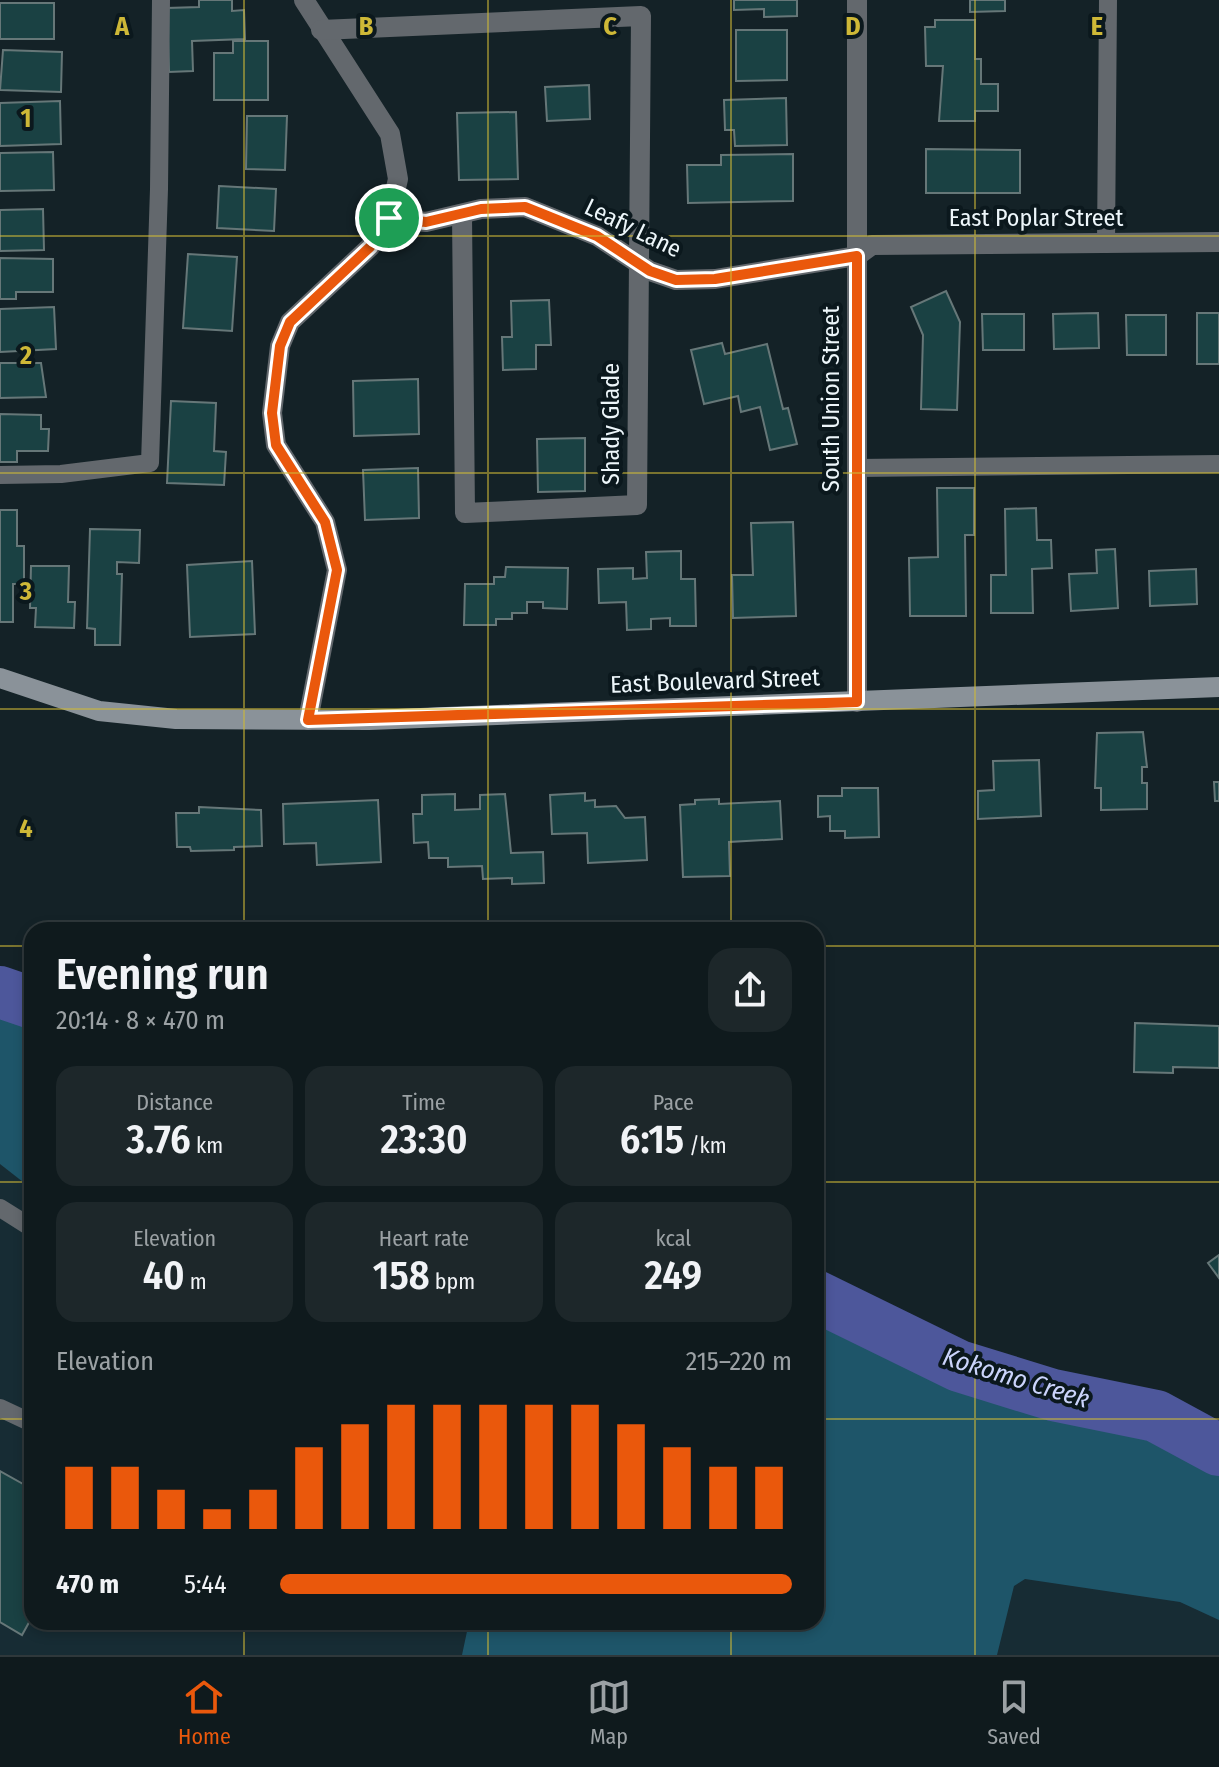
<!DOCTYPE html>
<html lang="en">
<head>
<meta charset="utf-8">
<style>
	:root { --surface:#0f1a1d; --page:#1d272a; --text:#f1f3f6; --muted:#9ba1a4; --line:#2f383b; --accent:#ea580c }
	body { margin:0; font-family:"Fira Sans Condensed",sans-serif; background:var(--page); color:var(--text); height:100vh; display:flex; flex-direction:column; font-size:30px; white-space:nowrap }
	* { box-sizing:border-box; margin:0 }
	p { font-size:26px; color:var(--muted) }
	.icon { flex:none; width:44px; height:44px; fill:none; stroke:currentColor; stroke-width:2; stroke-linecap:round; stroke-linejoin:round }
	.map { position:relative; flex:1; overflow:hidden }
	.drawer { position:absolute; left:24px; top:922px; width:800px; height:708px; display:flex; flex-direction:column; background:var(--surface); border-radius:24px; box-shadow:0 4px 12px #0003,0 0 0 2px var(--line) }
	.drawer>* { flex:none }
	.pin { position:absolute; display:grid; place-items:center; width:68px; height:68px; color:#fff; margin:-34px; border:4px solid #fff; border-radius:50%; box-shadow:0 2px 8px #0007 }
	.round { display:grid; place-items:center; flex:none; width:84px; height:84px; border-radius:24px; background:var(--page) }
	.headline { display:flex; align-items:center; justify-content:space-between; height:136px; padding:0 32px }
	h1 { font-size:44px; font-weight:600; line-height:60px }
	.stats { display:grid; grid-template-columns:repeat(3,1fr); gap:12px; height:136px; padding:8px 32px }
	.stats div { display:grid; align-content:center; border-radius:20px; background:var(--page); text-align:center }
	.stats b { font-size:40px; font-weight:600 }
	.stats small { font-size:22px; font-weight:400 }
	.stats p { font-size:22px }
	.chart { height:224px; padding:16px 32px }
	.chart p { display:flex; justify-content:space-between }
	.chart svg { width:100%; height:144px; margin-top:8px; stroke:var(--accent); stroke-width:6 }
	ul { padding:0 32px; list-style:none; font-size:26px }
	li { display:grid; grid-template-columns:128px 96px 1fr; align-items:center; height:60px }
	li i { height:20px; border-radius:10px; background:var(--accent) }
	.tab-bar { display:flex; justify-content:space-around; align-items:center; height:112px; border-top:2px solid var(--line); background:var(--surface); font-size:22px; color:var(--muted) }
	.tab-bar a { display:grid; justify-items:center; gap:4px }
	.tab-bar .current { color:var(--accent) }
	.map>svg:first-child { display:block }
</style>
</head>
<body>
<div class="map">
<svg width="1219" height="1655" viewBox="0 0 1219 1655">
	<rect width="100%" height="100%" fill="#142227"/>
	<!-- built -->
	<polygon fill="#172c34" points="0,992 32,1003 32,1622 816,1622 816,1296 959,1366 1053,1395 1156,1416 1219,1450 1219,1655 0,1655"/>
	<!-- forest -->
	<g fill="#1e5569">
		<polygon points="0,992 32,1003 32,1189 0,1164"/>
		<polygon points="816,1296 959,1366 1053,1395 1156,1416 1219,1450 1219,1620 1180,1602 1025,1579 1014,1586 997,1655 462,1655 469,1622 816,1622"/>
	</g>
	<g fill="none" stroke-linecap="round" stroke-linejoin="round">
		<!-- river -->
		<g stroke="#4d579b" stroke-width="52">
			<polyline points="0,992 32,1003"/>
			<polyline points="816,1296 959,1366 1053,1395 1156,1416 1219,1450"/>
		</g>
	</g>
	<!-- building -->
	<g fill="#1a4143" stroke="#667778" stroke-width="2">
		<polygon points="199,0 232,0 232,11 244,10 245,39 192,41 193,71 169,72 167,8 199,7"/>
		<polygon points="734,0 797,0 797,16 764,17 764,9 734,10"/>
		<polygon points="970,0 1005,0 1005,11 970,12"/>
		<rect x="0" y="3" width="54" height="36"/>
		<polygon points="935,20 975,20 975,59 981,59 981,84 998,84 998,111 975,111 975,121 939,121 943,66 926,66 925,27 935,27"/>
		<polygon points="736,30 787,30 787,80 736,81"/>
		<polygon points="233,41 268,41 268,100 214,100 214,53 233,53"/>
		<polygon points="3,50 62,52 61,92 0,90"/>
		<polygon points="589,85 590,119 547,121 545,87"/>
		<polygon points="786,98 787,145 735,146 734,130 725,130 724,100"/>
		<polygon points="60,101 61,144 0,146 0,103"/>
		<polygon points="516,112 518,179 459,180 457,113"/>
		<polygon points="247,116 287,116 285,170 246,169"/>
		<polygon points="926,149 1020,150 1020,193 926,193"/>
		<polygon points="53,152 54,190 0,191 0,153"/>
		<polygon points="793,154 793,201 688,203 687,165 721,165 721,155"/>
		<polygon points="219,186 276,189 274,231 217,228"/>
		<polygon points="43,209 44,250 0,251 0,210"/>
		<polygon points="188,254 237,257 232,331 183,328"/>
		<polygon points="0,258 53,259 53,292 16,292 16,299 0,299"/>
		<polygon points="946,291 960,322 957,410 921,409 923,335 911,307"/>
		<polygon points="549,300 551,345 536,345 536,369 503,370 502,337 512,337 511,301"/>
		<polygon points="54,307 56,349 0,352 0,309"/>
		<polygon points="1098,313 1099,348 1054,349 1053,314"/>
		<rect x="1197" y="313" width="22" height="51"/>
		<polygon points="982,314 1024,314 1024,350 983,350"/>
		<polygon points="1126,315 1166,315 1166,355 1127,355"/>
		<polygon points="722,343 725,354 767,344 783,409 788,408 797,444 770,450 760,407 741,412 738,396 704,404 691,350"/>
		<polygon points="0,363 41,363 46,397 0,398"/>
		<polygon points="418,379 419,434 354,436 353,381"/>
		<polygon points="171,401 216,403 214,451 226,452 224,485 167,483"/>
		<polygon points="0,414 41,415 41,429 49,429 48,451 17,451 17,462 0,462"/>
		<polygon points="585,438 585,491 538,492 537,439"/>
		<polygon points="418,468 419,518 365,520 363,470"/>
		<polygon points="937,488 974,488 974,535 965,535 966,616 910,616 909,558 938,557"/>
		<polygon points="1036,508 1037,540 1051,540 1052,568 1032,569 1033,613 991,613 991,575 1006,575 1005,509"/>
		<polygon points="0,510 17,510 17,546 24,546 24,584 13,584 13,622 0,622"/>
		<polygon points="793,522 796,616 733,618 732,575 753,575 751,523"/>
		<polygon points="90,529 140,530 139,563 117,562 117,574 122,574 120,645 95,645 95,629 87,628"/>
		<polygon points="1115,549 1118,608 1071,611 1069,574 1097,573 1096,550"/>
		<polygon points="681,551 681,579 695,579 696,626 670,626 670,618 651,619 651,629 627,630 626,602 599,603 598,569 633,568 633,579 647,578 646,552"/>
		<polygon points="252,561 255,634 190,637 187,565"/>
		<polygon points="31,566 69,566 68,602 75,602 74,628 35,627 36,608 30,608"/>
		<polygon points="506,567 568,568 567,609 543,608 543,602 527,602 527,613 512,613 512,619 496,619 496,625 464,625 465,584 494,584 494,577 505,577"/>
		<polygon points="1196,569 1197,604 1150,606 1149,571"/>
		<polygon points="1143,732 1147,767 1142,767 1142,783 1147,783 1147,809 1101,810 1101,788 1095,788 1097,733"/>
		<polygon points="1039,760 1041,816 978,819 978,791 994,790 993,761"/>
		<polygon points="1214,782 1219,782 1219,801 1215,801"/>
		<polygon points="842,788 878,788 879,837 845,838 845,831 830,831 830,816 818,817 818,796 842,796"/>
		<polygon points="585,793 585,801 595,800 595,807 616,806 625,818 645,817 647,860 588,863 587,833 552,834 550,795"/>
		<polygon points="455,794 455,810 480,809 480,795 505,794 511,853 543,852 544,883 512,884 512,878 483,879 482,866 448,867 448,858 429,858 428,842 414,843 413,814 422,814 422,795"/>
		<polygon points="719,799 719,804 780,801 782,839 729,842 730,876 683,877 680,805 695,804 695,800"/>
		<polygon points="378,800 381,862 317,865 316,843 284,844 283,804"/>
		<polygon points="199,807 261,810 262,846 234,847 234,850 191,851 190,847 177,847 176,813 199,813"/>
		<polygon points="1135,1023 1219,1026 1219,1068 1173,1067 1173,1073 1134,1072"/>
		<polygon points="1219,1255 1219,1278 1208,1263"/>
		<polygon points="0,1471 32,1489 32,1617 22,1635 0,1622"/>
	</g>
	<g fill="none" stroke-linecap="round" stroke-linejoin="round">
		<!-- service -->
		<g stroke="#63686d" stroke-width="18">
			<polyline points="1106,244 1108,0"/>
			<polyline points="857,468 1219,464"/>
			<polyline points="0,475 61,474 150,463 159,189 161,0"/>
			<polyline points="0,1208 32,1228"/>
			<polyline points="0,1408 32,1423"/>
		</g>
		<!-- minor -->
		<g stroke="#63686d" stroke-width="20">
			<polyline points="304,0 390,134 398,179 389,218 370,247 290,322 280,346 272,413 276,445 325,522 337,570 308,720"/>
			<polyline points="321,30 641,16 637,505 465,513 462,215"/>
			<polyline points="389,218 426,222 481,209 525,207 597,236 650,271 676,280 715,279 857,256 872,245 1219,242"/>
			<polyline points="857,702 857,0"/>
		</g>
		<!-- secondary -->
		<polyline stroke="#8a9299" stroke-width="20" points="0,678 99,711 176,719 369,720 1219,687"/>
	</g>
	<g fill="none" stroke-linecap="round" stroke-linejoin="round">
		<defs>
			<polygon id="route" points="525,207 597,236 650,271 676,280 715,279 857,256 857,702 308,720 337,570 325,522 276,445 272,413 280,346 290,322 370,247 389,218 426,222 481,209"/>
		</defs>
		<!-- route casing -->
		<use href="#route" stroke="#fff" stroke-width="16"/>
		<!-- route -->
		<use href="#route" stroke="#ea580c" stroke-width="10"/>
	</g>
	<!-- grid -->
	<path fill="none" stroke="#ceb837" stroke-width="2" stroke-opacity="0.55" d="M244,0V930M488,0V930M731,0V930M975,0V1655M0,236H1219M0,473H1219M0,709H1219M0,946H32M816,946H1219M0,1182H32M816,1182H1219M0,1419H32M816,1419H1219M244,1622V1655M488,1622V1655M731,1622V1655"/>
	<g text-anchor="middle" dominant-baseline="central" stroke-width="8" stroke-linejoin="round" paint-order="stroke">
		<!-- street labels -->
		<g font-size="24" fill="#edf6fa" stroke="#0b181d">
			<text x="1036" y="218">East Poplar Street</text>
			<text transform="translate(633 228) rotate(26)">Leafy Lane</text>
			<text transform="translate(831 399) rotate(-90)">South Union Street</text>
			<text transform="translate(611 424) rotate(-90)">Shady Glade</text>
			<text transform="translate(715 681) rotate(-2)">East Boulevard Street</text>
		</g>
		<!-- water labels -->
		<g font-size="26" font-style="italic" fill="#cbd4fb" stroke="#0b181d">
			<text transform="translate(1016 1378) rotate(17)">Kokomo Creek</text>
		</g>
	</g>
	<g font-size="26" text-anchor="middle" font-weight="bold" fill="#ceb837" stroke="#0b181d" stroke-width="8" stroke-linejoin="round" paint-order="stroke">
		<text x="122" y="35">A</text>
		<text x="366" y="35">B</text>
		<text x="610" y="35">C</text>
		<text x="853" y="35">D</text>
		<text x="1097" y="35">E</text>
		<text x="26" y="127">1</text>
		<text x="26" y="364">2</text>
		<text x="26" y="600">3</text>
		<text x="26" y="837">4</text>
	</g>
</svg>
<div class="pin" style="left:389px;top:218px;background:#1e9e55"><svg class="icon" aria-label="arrive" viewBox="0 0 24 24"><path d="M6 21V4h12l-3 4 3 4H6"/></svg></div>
<section class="drawer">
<div class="headline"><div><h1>Evening run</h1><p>20:14 · 8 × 470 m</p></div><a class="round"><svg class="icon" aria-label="share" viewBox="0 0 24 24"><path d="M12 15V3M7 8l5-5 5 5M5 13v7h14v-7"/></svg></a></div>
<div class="stats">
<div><p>Distance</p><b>3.76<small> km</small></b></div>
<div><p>Time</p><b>23:30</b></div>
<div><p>Pace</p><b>6:15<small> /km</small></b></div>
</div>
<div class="stats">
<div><p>Elevation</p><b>40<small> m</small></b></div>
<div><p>Heart rate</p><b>158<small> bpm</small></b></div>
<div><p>kcal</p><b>249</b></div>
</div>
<div class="chart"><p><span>Elevation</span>215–220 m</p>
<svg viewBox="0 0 160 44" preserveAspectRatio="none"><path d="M5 44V25M15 44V25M25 44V32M35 44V38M45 44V32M55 44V19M65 44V12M75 44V6M85 44V6M95 44V6M105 44V6M115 44V6M125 44V12M135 44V19M145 44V25M155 44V25"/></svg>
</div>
<ul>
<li><b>470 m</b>5:44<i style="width:100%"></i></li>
</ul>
</section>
</div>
<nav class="tab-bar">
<a class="current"><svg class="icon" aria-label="home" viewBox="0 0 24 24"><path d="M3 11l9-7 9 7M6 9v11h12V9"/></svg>Home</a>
<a><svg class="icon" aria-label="map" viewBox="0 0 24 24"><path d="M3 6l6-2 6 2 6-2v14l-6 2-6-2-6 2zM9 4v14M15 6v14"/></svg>Map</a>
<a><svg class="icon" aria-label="saved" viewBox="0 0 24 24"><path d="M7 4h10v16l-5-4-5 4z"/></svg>Saved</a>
</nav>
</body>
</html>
